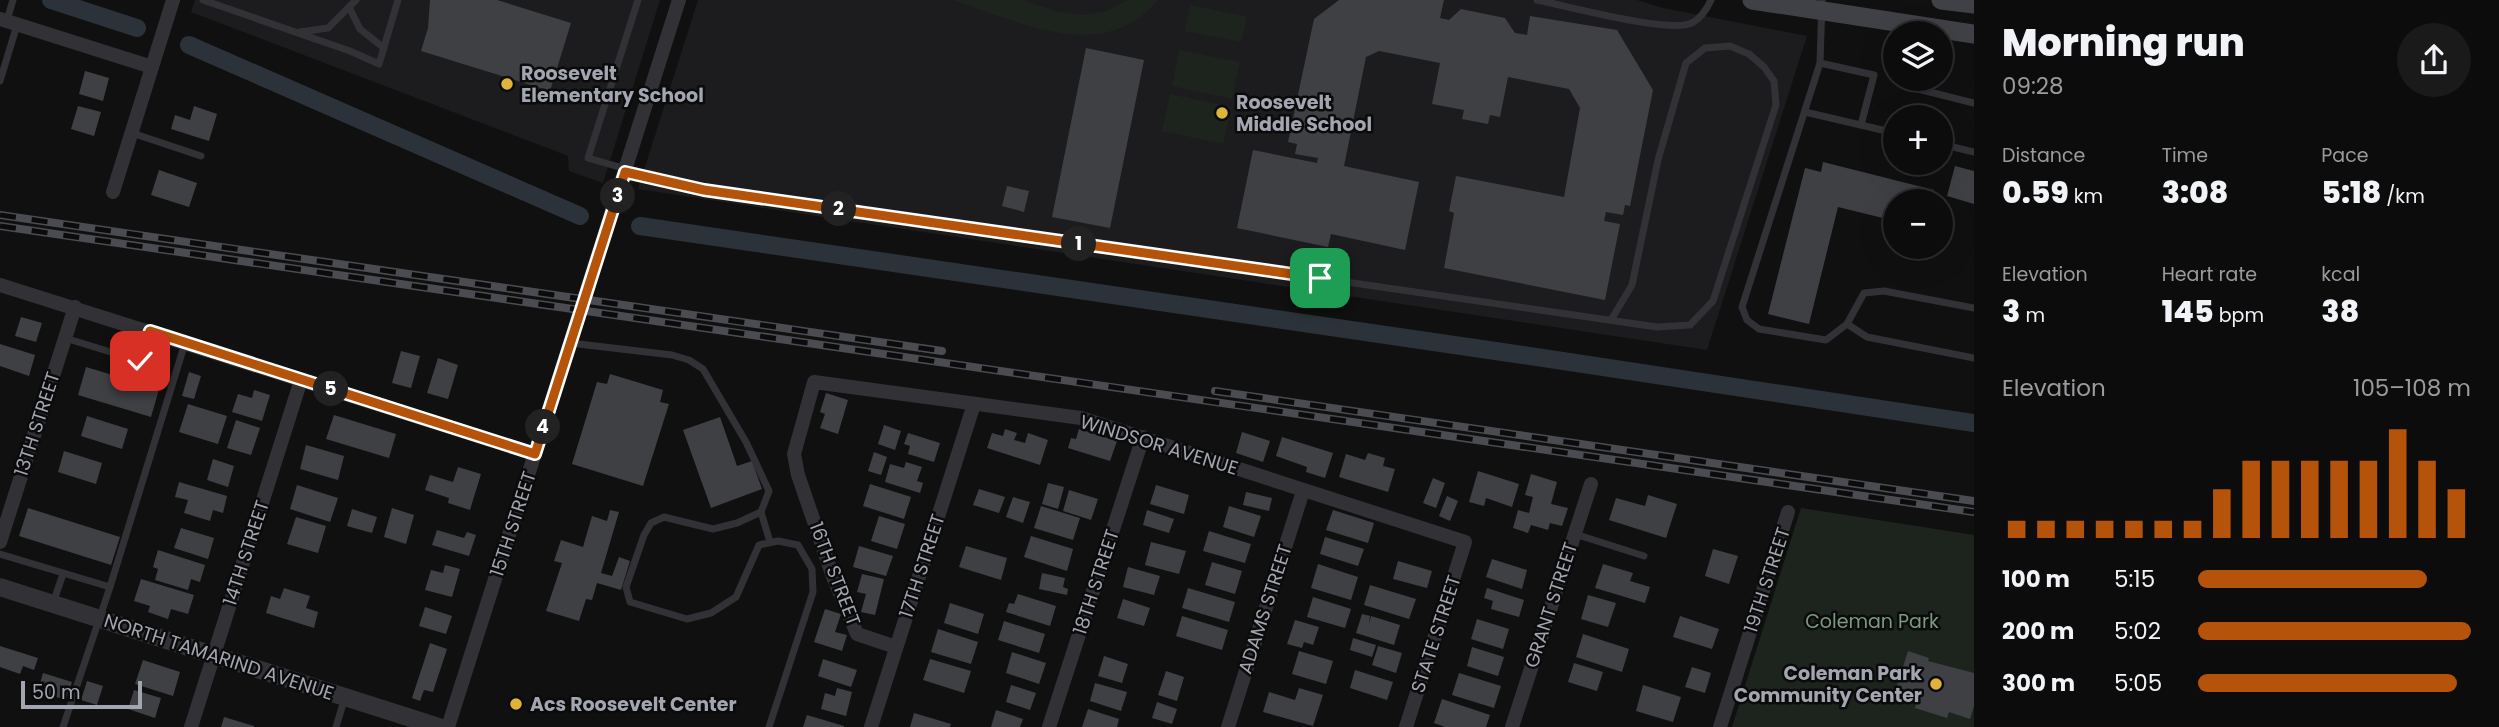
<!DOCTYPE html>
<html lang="en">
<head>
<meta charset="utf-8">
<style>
	:root { --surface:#0c0c0d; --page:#1a1a1b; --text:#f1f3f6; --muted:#9a9b9d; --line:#2c2c2e; --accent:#b45309 }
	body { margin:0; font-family:Poppins,sans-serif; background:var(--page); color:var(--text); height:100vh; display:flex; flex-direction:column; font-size:26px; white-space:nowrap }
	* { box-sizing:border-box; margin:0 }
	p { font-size:23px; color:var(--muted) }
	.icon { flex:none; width:38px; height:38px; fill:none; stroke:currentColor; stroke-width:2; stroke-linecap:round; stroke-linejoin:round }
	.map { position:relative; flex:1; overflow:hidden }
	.side { display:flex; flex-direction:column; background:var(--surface); width:525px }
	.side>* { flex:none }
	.controls { position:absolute; left:1883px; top:21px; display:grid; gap:14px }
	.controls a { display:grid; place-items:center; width:70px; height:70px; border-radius:50%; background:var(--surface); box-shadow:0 7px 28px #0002,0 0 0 2px var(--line); font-size:35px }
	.scale { position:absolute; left:21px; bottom:18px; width:121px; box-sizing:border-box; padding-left:7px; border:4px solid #a3a6b1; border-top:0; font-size:19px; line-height:24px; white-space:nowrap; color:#a3a6b1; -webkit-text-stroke:5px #0b0b0c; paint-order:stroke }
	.pin { position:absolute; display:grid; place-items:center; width:60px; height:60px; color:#fff; margin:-30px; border-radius:14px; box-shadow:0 4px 10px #0006 }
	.km { position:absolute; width:35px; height:35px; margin:-18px; border-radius:50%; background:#222; color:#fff; font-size:19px; line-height:35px; text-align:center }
	.round { display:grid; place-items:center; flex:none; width:74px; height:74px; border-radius:37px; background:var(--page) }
	.overview { display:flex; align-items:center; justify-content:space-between; height:119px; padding:0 28px }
	h1 { font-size:38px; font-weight:800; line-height:52px }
	.figures { display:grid; grid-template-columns:repeat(3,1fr); gap:10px; height:119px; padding:7px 28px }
	.figures div { display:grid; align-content:center }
	.figures b { font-size:30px; font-weight:800 }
	.figures small { font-size:19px; font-weight:400 }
	.figures p { font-size:19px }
	.chart { height:196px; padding:14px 28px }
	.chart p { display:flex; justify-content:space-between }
	.chart svg { width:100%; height:126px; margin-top:7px; stroke:var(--accent); stroke-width:6 }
	ul { padding:0 28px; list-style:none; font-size:23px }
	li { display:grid; grid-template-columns:112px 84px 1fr; align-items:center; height:52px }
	li i { height:18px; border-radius:9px; background:var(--accent) }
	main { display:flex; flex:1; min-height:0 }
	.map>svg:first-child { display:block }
</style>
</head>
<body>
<main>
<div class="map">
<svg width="1974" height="727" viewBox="0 0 1974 727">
	<rect width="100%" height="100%" fill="#101011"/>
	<!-- built -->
	<g fill="#1c1c1e">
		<polygon points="195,0 660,0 603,183 569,171 568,156 191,12"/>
		<polygon points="698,0 1637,0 1663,8 1807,36 1707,350 638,189"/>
	</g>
	<!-- green -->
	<g fill="#1d241e">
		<path d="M953,0H1022L1058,12L1083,15L1107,11L1128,0H1158C1103,66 1018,21 953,0Z"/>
		<polygon points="1190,5 1247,17 1241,42 1185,31"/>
		<polygon points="1179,50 1240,62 1232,99 1172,86"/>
		<polygon points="1170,94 1231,107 1223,144 1162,131"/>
		<polygon points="1801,508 1974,535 1974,727 1732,727"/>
	</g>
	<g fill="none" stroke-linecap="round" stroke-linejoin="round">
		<!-- canal -->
		<g stroke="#2b3239" stroke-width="18">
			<polyline points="51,0 137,28"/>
			<polyline points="189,45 580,216"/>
			<polyline points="640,226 1516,354 1974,423"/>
		</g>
	</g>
	<!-- building -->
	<g fill="#3f4044">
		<polygon points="430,0 497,0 571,23 550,91 421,51 428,28"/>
		<polygon points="1339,0 1444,0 1440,18 1449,20 1461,9 1505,18 1515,33 1527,35 1530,16 1617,30 1653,90 1630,206 1625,205 1623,215 1606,212 1604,221 1620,224 1605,300 1444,268 1454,213 1449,211 1456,176 1564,197 1580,108 1569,89 1508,77 1500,117 1490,115 1488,124 1462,119 1464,110 1432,104 1440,63 1379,51 1366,57 1344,166 1419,182 1405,250 1331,234 1328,247 1237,228 1253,150 1317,163 1318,158 1295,154 1297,144 1288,142 1314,19"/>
		<polygon points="1086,48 1144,60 1110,228 1052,217"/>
		<polygon points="85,71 109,78 103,101 79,94"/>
		<polygon points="78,106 101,112 94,136 71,129"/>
		<polygon points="194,106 217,114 209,141 171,129 175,115 190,120"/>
		<polygon points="1823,162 1934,190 1932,201 1895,201 1895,221 1838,207 1809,324 1768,314 1805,168 1821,172"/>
		<polygon points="1955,166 1974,171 1974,204 1947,196"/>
		<polygon points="159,170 197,183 189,207 151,195"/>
		<polygon points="1007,186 1029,191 1024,212 1002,206"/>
		<polygon points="21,317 42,323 36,342 15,336"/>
		<polygon points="0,344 35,355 29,376 0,366"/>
		<polygon points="401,351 420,356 411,388 392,383"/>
		<polygon points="147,356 167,362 151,417 78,395 86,367 139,383"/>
		<polygon points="438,358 458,365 448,399 427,393"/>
		<polygon points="189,372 201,376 194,399 182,396"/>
		<polygon points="610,374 663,390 660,402 669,404 643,486 572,464 597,382 607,384"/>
		<polygon points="254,390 270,395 262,421 232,412 238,394 252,398"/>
		<polygon points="826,393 848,400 838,434 820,428 825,414 820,412"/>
		<polygon points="188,404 227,416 218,444 179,432"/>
		<polygon points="334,415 396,434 389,458 326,439"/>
		<polygon points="87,416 128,429 122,449 81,436"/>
		<polygon points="720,417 737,466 752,461 762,489 711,508 683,430"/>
		<polygon points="236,420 260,428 251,455 227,448"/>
		<polygon points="884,425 901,431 895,450 878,444"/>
		<polygon points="1005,429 1017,433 1014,440 1025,443 1028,433 1048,440 1040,465 987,448 992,433 1003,436"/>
		<polygon points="1079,429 1117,441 1110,461 1068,448 1071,438 1076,439"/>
		<polygon points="1242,432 1270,441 1263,462 1236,453"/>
		<polygon points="908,433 940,443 934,462 908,454 910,446 904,444"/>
		<polygon points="1282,437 1333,453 1325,478 1306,472 1307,467 1276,456"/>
		<polygon points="306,445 344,456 338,480 300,469"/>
		<polygon points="64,451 102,463 96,484 58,472"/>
		<polygon points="874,452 887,457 881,475 868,471"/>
		<polygon points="1368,453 1385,458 1383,466 1395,469 1388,492 1339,477 1346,454 1365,460"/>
		<polygon points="213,459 234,466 228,487 207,480"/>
		<polygon points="906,462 922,467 917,481 923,483 920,493 885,482 890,464 904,468"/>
		<polygon points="458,467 481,474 470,510 448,503 449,498 425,490 430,475 453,482"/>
		<polygon points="1478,471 1519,484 1512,507 1486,498 1484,506 1469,502"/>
		<polygon points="1531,474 1557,482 1551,504 1568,508 1562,526 1550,523 1548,530 1531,525 1528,533 1513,528 1518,510 1529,513 1533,497 1525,495"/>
		<polygon points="1433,478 1445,483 1436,508 1423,503"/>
		<polygon points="179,482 227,496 223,513 213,510 210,521 184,513 188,500 175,497"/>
		<polygon points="1048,483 1064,487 1058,509 1042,504"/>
		<polygon points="870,484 911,497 904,519 863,506"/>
		<polygon points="297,485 338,498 330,522 290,509"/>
		<polygon points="1156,485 1189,495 1184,514 1150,504"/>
		<polygon points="979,489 1005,497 999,513 973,505"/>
		<polygon points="1069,490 1098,499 1091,520 1063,511"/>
		<polygon points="1246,492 1272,498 1269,511 1243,505"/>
		<polygon points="1648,495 1677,504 1666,538 1609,520 1616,498 1645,506"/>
		<polygon points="1447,496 1458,501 1450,521 1439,516"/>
		<polygon points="1013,497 1030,502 1023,523 1006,517"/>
		<polygon points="1041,506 1080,518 1073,540 1034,528"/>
		<polygon points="1229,506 1261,516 1254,537 1223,527"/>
		<polygon points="28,508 120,537 111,565 19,536"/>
		<polygon points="392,508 414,515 406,544 384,537"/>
		<polygon points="352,509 377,517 372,533 347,526"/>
		<polygon points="610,510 619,512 601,573 612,576 619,557 630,561 621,590 597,583 592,600 586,599 579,621 546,611 562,563 554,561 561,540 583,547 592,516 607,521"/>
		<polygon points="1147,510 1174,519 1169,533 1143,525"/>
		<polygon points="1333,510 1374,523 1368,543 1326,530"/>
		<polygon points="879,516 905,524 897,549 871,541"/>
		<polygon points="296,517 326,526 318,553 287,544"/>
		<polygon points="181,528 214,538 208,559 174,548"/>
		<polygon points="437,530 464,538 467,532 476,535 469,556 432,545"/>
		<polygon points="1209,531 1251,544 1245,563 1203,551"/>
		<polygon points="1031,536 1073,549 1067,571 1024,557"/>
		<polygon points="1325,537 1364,549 1358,566 1320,554"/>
		<polygon points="1151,542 1186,551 1179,574 1145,565"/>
		<polygon points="859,546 893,556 886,576 853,567"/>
		<polygon points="966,546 1007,558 1001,580 959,567"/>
		<polygon points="1713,549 1738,556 1729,584 1705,576"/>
		<polygon points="158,550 205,565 200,582 191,579 188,590 155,580 158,569 153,567"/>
		<polygon points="1492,559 1527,570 1522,589 1486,577"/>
		<polygon points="1398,561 1432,571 1427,588 1393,579"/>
		<polygon points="1212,562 1242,571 1235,594 1205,585"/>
		<polygon points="1318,564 1358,577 1351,600 1311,588"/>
		<polygon points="1603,564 1633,573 1630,581 1650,587 1645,603 1595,588"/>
		<polygon points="445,565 460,569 452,597 425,590 431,570 443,573"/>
		<polygon points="1128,567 1160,576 1154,595 1123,587"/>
		<polygon points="1042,573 1065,578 1063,587 1068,589 1067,595 1039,589"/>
		<polygon points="862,574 884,579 875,615 861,612 866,594 857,592"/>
		<polygon points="141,579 194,595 188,614 171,609 168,619 148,612 150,606 134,601"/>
		<polygon points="1370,585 1416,599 1409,619 1364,605"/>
		<polygon points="284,588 310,596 306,608 318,612 314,628 266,613 271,596 280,599"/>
		<polygon points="1188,588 1235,602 1229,622 1182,608"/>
		<polygon points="1487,588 1524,600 1519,617 1491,609 1493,601 1484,598"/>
		<polygon points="1018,594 1056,606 1050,626 1006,612 1009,603 1014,604"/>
		<polygon points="1588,595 1616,603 1608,627 1581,619"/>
		<polygon points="1313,597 1351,609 1345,628 1307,617"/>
		<polygon points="1123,599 1150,608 1144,626 1117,618"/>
		<polygon points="950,603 984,614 978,634 944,623"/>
		<polygon points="425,607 452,616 446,634 419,626"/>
		<polygon points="825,609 841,614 835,632 847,635 842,651 814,642"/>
		<polygon points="1362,614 1370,616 1369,624 1371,616 1400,625 1394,645 1356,633"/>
		<polygon points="1182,616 1228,630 1222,650 1176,636"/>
		<polygon points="1680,616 1719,629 1712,649 1673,637"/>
		<polygon points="1477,619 1509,629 1503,649 1471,639"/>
		<polygon points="1295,620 1319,627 1313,645 1304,642 1302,648 1287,644"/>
		<polygon points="1004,621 1045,634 1039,653 998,640"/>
		<polygon points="938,629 978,642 971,664 931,652"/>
		<polygon points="1583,634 1629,649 1622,672 1576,657"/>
		<polygon points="1353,638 1376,645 1372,657 1350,650"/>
		<polygon points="430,643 447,649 433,692 424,690 420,701 412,698"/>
		<polygon points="0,646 38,658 34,670 23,666 20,674 0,667"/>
		<polygon points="1378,646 1402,653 1396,673 1372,665"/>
		<polygon points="1472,647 1504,657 1498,676 1467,666"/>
		<polygon points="1299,651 1333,661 1326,684 1292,674"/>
		<polygon points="1908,651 1929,658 1928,661 1974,673 1974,706 1970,719 1949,712 1947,718 1915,708 1916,703 1894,695"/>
		<polygon points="1012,652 1046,663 1039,684 1006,673"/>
		<polygon points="1104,656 1128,664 1122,683 1098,676"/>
		<polygon points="823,659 857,670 851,687 818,676"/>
		<polygon points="930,659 971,671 964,693 923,680"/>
		<polygon points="143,660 180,672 173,696 135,684"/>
		<polygon points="1574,663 1603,672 1597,691 1568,682"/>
		<polygon points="1692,667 1711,673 1705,693 1685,687"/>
		<polygon points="1355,670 1393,682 1387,700 1350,688"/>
		<polygon points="1166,671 1184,677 1177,701 1158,695"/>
		<polygon points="43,673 72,682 66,700 38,691"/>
		<polygon points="1459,673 1501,686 1494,708 1452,695"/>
		<polygon points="87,681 103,686 97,705 81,700"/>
		<polygon points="1095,683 1127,692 1121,711 1090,701"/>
		<polygon points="1011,685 1036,693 1030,710 1006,702"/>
		<polygon points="1643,685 1681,697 1673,722 1636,711"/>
		<polygon points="837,688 852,692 846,716 821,709 825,693 835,696"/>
		<polygon points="1299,688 1323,695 1313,726 1263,712 1269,692 1295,700"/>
		<polygon points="134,690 161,698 155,718 128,709"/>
		<polygon points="1442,699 1490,715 1486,727 1445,727 1434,723"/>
		<polygon points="1157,702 1177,709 1172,724 1152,718"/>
		<polygon points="1088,709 1119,719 1117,727 1082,727"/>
		<polygon points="996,710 1023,719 1020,727 991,727"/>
		<polygon points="914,713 951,724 950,727 910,727"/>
		<polygon points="807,715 844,726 844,727 803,727"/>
		<polygon points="224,717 254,726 254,727 221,727"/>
	</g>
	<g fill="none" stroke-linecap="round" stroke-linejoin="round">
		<!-- service -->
		<g stroke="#323236" stroke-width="7">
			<polyline points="203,0 350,51 379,64 398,0"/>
			<path d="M1537,0C1567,6 1664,32 1689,24C1699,21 1707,9 1711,0"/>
			<polyline points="1822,0 1820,63 1742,307 1747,320 1759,329 1826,340 1847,324 1864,293 1884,291 1974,308"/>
			<polyline points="349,7 360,29 384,48"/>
			<polyline points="7,20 13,0"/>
			<polyline points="300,32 328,28 356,0"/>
			<polyline points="1820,63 1874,75 1861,125"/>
			<polyline points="0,81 17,25"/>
			<polyline points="1902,85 1974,103"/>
			<polyline points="1805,112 1895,133"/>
			<polyline points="132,133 201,156"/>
			<polyline points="1941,144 1974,152"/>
			<polyline points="626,169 588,158 638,0"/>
			<polyline points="625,172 704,189 1657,327 1690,325 1713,301 1776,105 1774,81 1764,67 1749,54 1730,46 1705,48 1686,63 1658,160 1632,285 1611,320"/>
			<polyline points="1847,324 1867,337 1974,358"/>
			<polyline points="65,338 140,361 150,332"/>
			<polyline points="570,343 672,355 689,360 703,369 746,442 769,491 761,512 737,523 713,529 664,517 651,523 644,535 626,587 630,602 687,619 711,613 736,597 759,545 778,541 798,545 812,569 813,592 769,727"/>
			<polyline points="761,512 770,542"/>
			<polyline points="1575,534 1644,556"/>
			<polyline points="0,554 110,587 63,727"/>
			<polyline points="110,587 185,343"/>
			<polyline points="53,603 63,574"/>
			<polyline points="336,727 345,697"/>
		</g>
		<!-- minor -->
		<g stroke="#323236" stroke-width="14">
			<polyline points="0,19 152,67"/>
			<polyline points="113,192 173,0"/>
			<polyline points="0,285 535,454"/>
			<polyline points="0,542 75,307"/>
			<polyline points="896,647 857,634 832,574 798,475 794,454 814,382 1081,418 1465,542 1406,727"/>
			<polyline points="191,727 301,380"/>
			<polyline points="448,727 679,0"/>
			<polyline points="871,727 974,404"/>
			<polyline points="1049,727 1143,437"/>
			<polyline points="1228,727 1303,491"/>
			<polyline points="1512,727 1591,484"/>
			<polyline points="1720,727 1788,512"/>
		</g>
		<!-- tertiary -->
		<polyline stroke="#323236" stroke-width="18" points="0,587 439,727"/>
		<!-- secondary -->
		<g stroke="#404146" stroke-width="19">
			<polyline points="1752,0 1974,34"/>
			<polyline points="1941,0 1974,4"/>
		</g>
		<defs>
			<g id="rail">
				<polyline points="0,215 942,351"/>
				<polyline points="0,226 1974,512"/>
				<polyline points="1215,391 1974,501"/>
			</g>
		</defs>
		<!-- rail casing -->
		<use href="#rail" stroke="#4b4c51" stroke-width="8"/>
		<!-- rail -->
		<use href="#rail" stroke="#0b0b0c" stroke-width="5" stroke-dasharray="16" stroke-linecap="butt"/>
	</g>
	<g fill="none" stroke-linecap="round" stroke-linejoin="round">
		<defs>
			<polyline id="route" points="140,361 150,331 535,454 625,172 704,190 1320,278"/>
		</defs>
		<!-- route casing -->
		<use href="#route" stroke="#fff" stroke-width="14"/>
		<!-- route -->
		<use href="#route" stroke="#b45309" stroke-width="9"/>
	</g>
	<!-- markers -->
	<g fill="#dfb43a" stroke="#0b0b0c" stroke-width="2.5">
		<circle cx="507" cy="84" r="7"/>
		<circle cx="1222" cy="113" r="7"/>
		<circle cx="1936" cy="684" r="7"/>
		<circle cx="516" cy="704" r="7"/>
	</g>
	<g text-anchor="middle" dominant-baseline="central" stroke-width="5" stroke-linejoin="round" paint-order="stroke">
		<!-- poi labels -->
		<g font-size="19" font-weight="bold" fill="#a3a6b1" stroke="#0b0b0c" text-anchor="start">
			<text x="521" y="73">Roosevelt<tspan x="521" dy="22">Elementary School</tspan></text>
			<text x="1236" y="102">Roosevelt<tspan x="1236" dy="22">Middle School</tspan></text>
			<text x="1922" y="673" text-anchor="end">Coleman Park<tspan x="1922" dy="22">Community Center</tspan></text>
			<text x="530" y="704">Acs Roosevelt Center</text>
		</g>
		<!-- street labels -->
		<g font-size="19" fill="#a3a6b1" stroke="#0b0b0c">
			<text transform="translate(37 424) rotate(-72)">13TH STREET</text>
			<text transform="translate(1159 445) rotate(17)">WINDSOR AVENUE</text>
			<text transform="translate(513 524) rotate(-72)">15TH STREET</text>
			<text transform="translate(246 553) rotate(-72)">14TH STREET</text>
			<text transform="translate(922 566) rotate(-72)">17TH STREET</text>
			<text transform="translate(835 574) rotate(69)">16TH STREET</text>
			<text transform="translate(1767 580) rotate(-72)">19TH STREET</text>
			<text transform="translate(1096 582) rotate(-72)">18TH STREET</text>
			<text transform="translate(1551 605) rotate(-72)">GRANT STREET</text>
			<text transform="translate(1265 609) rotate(-72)">ADAMS STREET</text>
			<text transform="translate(1436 634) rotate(-72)">STATE STREET</text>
			<text transform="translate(219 657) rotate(18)">NORTH TAMARIND AVENUE</text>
		</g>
		<!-- park labels -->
		<g font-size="19" fill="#7b9a7f" stroke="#0b0b0c">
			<text x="1872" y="621">Coleman Park</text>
		</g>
	</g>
</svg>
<div class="controls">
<a><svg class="icon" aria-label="layers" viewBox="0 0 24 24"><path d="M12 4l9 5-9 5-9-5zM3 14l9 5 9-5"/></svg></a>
<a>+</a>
<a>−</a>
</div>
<div class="scale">50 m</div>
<div class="pin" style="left:1320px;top:278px;background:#1e9e55"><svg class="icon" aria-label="arrive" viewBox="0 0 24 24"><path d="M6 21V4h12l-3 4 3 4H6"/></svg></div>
<div class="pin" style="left:140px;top:361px;background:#d93025"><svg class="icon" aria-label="check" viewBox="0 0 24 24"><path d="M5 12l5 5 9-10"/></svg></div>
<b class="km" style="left:1079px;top:244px">1</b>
<b class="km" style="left:839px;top:209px">2</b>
<b class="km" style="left:618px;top:196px">3</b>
<b class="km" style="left:543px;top:427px">4</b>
<b class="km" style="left:331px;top:389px">5</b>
</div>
<section class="side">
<div class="overview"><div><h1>Morning run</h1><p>09:28</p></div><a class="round"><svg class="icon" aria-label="share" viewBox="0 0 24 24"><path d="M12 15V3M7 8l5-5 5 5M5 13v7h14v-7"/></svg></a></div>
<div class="figures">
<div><p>Distance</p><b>0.59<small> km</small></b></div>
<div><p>Time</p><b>3:08</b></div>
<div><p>Pace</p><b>5:18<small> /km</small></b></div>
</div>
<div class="figures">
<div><p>Elevation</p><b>3<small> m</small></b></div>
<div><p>Heart rate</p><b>145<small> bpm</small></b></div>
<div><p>kcal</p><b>38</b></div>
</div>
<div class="chart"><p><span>Elevation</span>105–108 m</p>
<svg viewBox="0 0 160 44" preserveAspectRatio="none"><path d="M5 44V38M15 44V38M25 44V38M35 44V38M45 44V38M55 44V38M65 44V38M75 44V27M85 44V17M95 44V17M105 44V17M115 44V17M125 44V17M135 44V6M145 44V17M155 44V27"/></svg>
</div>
<ul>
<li><b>100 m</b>5:15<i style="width:84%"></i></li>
<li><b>200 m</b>5:02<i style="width:100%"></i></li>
<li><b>300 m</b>5:05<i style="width:95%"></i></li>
</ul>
</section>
</main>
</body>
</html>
